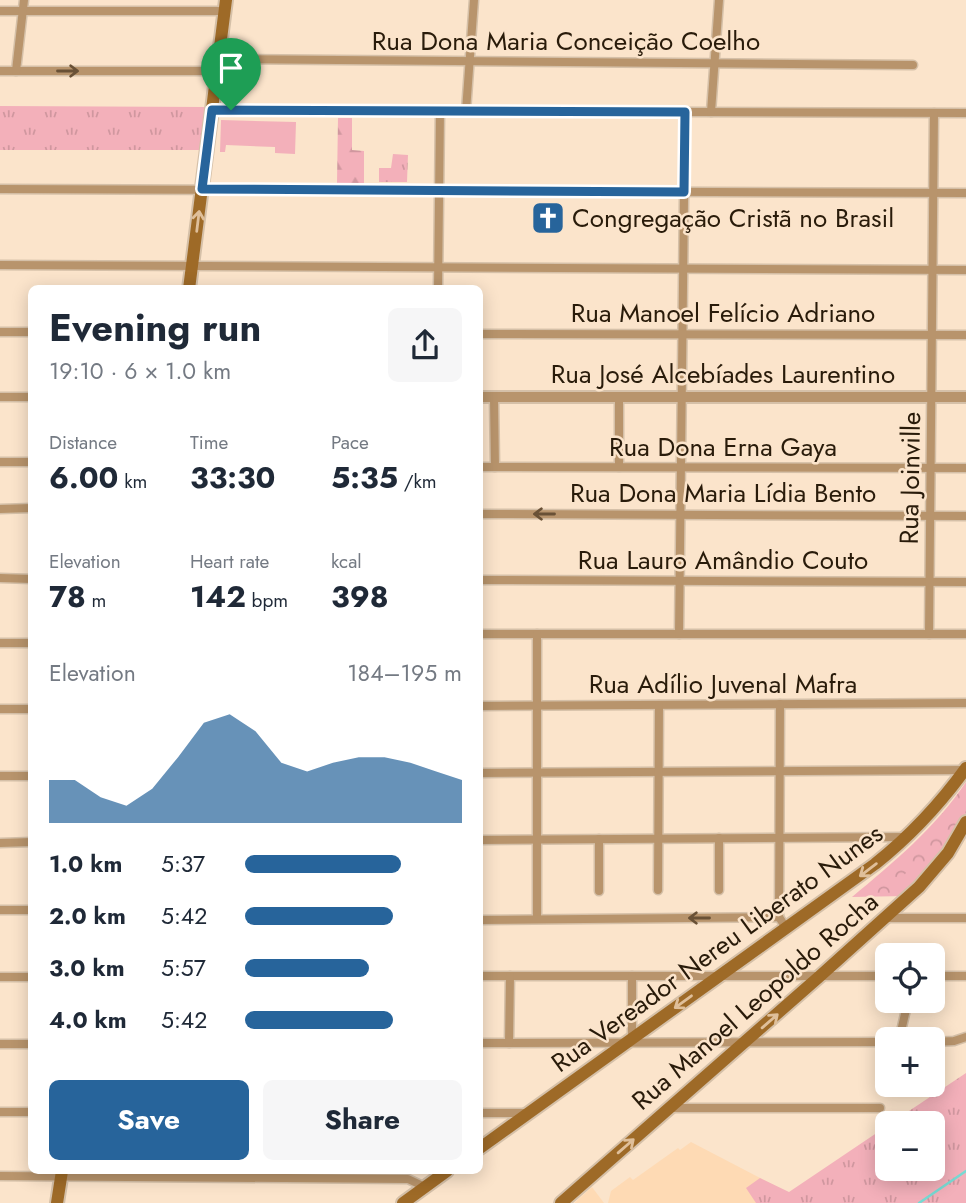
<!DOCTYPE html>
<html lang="en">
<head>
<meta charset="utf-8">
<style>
	:root { --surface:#fff; --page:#f6f6f7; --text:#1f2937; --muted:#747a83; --accent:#27649b }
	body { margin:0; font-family:Jost,sans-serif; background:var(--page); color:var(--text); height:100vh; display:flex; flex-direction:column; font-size:26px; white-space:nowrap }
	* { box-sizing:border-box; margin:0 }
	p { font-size:23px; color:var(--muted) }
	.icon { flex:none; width:38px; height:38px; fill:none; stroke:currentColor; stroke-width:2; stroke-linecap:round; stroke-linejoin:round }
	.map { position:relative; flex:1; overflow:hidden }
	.side { position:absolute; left:28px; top:285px; width:455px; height:889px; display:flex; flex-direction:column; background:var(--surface); border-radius:10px; box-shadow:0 4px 18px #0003 }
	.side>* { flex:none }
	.tools { position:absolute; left:875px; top:943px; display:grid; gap:14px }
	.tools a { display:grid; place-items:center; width:70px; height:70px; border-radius:10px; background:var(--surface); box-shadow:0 4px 18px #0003; font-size:35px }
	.pin { position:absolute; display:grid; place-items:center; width:60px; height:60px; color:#fff; margin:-72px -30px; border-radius:50% 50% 50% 0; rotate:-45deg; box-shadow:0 0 7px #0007 }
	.pin .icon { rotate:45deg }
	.round { display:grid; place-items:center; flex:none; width:74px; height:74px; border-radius:10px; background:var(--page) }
	.summary { display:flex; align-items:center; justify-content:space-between; height:119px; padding:0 21px }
	h1 { font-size:38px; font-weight:700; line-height:52px }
	.metrics { display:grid; grid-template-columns:repeat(3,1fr); gap:10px; height:119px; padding:7px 21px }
	.metrics div { display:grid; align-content:center }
	.metrics b { font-size:30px; font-weight:700 }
	.metrics small { font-size:19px; font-weight:400 }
	.metrics p { font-size:19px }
	.chart { height:196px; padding:14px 21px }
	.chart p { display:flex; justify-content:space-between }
	.chart svg { width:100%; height:126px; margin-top:7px; fill:var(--accent); opacity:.7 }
	.action { display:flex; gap:14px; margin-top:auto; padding:14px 21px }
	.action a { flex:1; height:80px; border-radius:10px; background:var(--accent); color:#fff; font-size:28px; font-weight:700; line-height:80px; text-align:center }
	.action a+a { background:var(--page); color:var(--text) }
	ul { padding:0 21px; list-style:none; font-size:23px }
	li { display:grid; grid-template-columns:112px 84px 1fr; align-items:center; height:52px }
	li i { height:18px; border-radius:9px; background:var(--accent) }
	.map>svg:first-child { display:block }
</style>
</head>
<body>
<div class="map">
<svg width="966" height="1203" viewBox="0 0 966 1203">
	<defs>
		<pattern id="grass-tufts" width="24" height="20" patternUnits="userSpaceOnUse" patternTransform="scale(1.75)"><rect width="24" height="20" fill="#f3b0ba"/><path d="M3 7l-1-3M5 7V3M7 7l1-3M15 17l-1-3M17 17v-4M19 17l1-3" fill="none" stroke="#d0979f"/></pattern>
		<pattern id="forest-firs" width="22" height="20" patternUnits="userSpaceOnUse" patternTransform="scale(1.75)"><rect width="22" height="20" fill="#f3b0ba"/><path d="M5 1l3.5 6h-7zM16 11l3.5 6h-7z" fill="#d0979f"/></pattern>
		<pattern id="park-crowns" width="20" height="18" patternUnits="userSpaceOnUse" patternTransform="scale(1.75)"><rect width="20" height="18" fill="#f3b0ba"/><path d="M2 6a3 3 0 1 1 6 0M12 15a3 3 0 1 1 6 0" fill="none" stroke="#d0979f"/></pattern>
	</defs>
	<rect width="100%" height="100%" fill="#fbe4cb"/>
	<!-- built -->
	<g fill="#fedab4">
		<polygon points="966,1074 966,1203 608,1203 611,1191 630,1177 633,1180 678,1148 680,1150 691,1142 789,1193 887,1169 933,1169 933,1124"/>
		<polygon points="592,1187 604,1203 574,1203"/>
	</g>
	<!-- grass -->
	<g fill="url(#grass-tufts)">
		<polygon points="0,106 208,107 201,150 0,150"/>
		<polygon points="393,154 408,155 407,182 379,182 379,168 391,168"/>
		<polygon points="966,1073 966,1203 756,1203 746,1188 760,1178 789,1192 887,1126 887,1169 933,1169 933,1124 891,1123"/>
	</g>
	<!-- forest -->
	<polygon fill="url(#forest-firs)" points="338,118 352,118 352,150 364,151 364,183 337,183"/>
	<!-- park -->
	<path fill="url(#park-crowns)" d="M966,782V813L943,853L906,896L852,897C893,863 936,827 966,782Z"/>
	<!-- pitch -->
	<g fill="#f3b0ba">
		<polygon points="221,120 296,122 295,154 275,153 275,147 226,145 225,152 220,152"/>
		<polygon points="909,870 918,879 902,895 893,886"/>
	</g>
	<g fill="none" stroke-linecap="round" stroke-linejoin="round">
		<!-- stream -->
		<polyline stroke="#78dad3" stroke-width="2.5" points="919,1203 966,1171"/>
		<defs>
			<g id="minor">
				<polyline points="0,11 225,11"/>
				<polyline points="219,59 913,65"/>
				<polyline points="0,71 217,71"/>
				<polyline points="16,71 24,0"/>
				<polyline points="212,110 966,113"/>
				<polyline points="466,111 474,0"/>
				<polyline points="711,112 719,0"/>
				<polyline points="0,189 966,193"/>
				<polyline points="0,265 966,270"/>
				<polyline points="438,289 440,111"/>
				<polyline points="0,332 32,332"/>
				<polyline points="480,334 966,335"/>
				<polyline points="0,397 32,397"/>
				<polyline points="494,397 495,467"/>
				<polyline points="619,397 619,467"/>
				<polyline points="0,462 32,462"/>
				<polyline points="480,467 966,468"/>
				<polyline points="0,509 32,508"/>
				<polyline points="480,514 966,516"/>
				<polyline points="0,578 32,579"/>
				<polyline points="480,580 966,582"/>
				<polyline points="480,634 966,634"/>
				<polyline points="679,634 685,112"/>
				<polyline points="929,634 934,113"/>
				<polyline points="0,643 32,643"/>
				<polyline points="480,706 966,703"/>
				<polyline points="0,709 32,709"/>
				<polyline points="480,773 965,770"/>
				<polyline points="0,776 32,776"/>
				<polyline points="719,838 719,890"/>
				<polyline points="599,839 599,891"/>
				<polyline points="480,840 907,837"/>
				<polyline points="0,843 32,842"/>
				<polyline points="658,890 659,705"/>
				<polyline points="0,910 32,910"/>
				<polyline points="779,917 780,704"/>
				<polyline points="885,918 966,918"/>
				<polyline points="537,919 537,634"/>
				<polyline points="480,920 779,917 786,928"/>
				<polyline points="480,976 887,976"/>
				<polyline points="933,976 966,976"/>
				<polyline points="0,977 32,977"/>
				<polyline points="632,1038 632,976"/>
				<polyline points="899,1040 908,1001"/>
				<polyline points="933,1042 954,1041 966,1037"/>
				<polyline points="480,1043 887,1042"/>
				<polyline points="509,1043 510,976"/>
				<polyline points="0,1044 32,1044"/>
				<polyline points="669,1108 880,1108"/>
				<polyline points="0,1112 32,1112"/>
				<polyline points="480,1113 528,1113"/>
				<polyline points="0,1176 408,1179 425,1187"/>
			</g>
			<polyline id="tertiary" points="480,397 966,397"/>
			<g id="secondary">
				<polyline points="189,289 226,0"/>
				<path d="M480,1148L875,864C910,836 940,804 966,768"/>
				<polyline points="57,1203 62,1171"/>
				<polyline points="403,1203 447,1171"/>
				<polyline points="561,1203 820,976 919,887 948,853 966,822"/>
			</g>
		</defs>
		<!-- minor casing -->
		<use href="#minor" stroke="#d5c0a8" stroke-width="11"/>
		<!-- tertiary casing -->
		<use href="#tertiary" stroke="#d5c0a8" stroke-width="14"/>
		<!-- secondary casing -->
		<use href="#secondary" stroke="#d5c0a8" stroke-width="16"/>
		<!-- minor -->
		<use href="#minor" stroke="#b8946c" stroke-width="8"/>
		<!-- tertiary -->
		<use href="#tertiary" stroke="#b8946c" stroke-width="10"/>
		<!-- secondary -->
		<use href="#secondary" stroke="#9e6a27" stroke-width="12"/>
	</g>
	<!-- one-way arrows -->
	<defs><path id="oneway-shaft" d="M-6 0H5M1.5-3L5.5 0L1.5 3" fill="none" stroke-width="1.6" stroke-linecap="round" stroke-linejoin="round" transform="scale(1.75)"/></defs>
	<g stroke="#695136">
		<use href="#oneway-shaft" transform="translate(68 71)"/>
		<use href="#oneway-shaft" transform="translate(544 514) rotate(-180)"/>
		<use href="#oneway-shaft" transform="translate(699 918) rotate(180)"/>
	</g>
	<g stroke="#dfbf9a">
		<use href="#oneway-shaft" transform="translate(198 221) rotate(-83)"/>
		<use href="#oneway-shaft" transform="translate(868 870) rotate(143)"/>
		<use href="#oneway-shaft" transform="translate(683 1002) rotate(144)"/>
		<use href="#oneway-shaft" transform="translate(770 1021) rotate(-41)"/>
		<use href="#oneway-shaft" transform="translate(626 1146) rotate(-41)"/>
	</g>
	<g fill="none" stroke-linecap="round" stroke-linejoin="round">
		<defs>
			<polygon id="route" points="212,110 685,112 684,192 202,189"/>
		</defs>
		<!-- route casing -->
		<use href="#route" stroke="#fff" stroke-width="14"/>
		<!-- route -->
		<use href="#route" stroke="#27649b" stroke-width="9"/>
	</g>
	<!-- icons -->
	<defs>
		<symbol id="church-square" viewBox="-11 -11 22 22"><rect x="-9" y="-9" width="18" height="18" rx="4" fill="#27649b" stroke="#fbe4cb"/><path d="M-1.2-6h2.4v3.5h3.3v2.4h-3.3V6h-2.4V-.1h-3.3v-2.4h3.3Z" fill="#fff"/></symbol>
	</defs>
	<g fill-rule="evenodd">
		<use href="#church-square" x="529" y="199" width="38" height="38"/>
	</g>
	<g text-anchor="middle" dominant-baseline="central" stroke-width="5" stroke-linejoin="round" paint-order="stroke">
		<!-- street labels -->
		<g font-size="26" fill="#291b0a" stroke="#fbe4cb">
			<text x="566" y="41">Rua Dona Maria Conceição Coelho</text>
			<text x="723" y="313">Rua Manoel Felício Adriano</text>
			<text x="723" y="374">Rua José Alcebíades Laurentino</text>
			<text x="723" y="447">Rua Dona Erna Gaya</text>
			<text transform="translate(910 478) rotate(-89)">Rua Joinville</text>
			<text x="723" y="493">Rua Dona Maria Lídia Bento</text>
			<text x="723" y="560">Rua Lauro Amândio Couto</text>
			<text x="723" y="684">Rua Adílio Juvenal Mafra</text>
			<text transform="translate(717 948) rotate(-36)">Rua Vereador Nereu Liberato Nunes</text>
			<text transform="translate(755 1001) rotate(-41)">Rua Manoel Leopoldo Rocha</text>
		</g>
		<!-- poi labels -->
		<g font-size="26" fill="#291b0a" stroke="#fbe4cb" text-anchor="start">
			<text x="572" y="218">Congregação Cristã no Brasil</text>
		</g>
	</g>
</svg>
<div class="tools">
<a><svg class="icon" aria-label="locate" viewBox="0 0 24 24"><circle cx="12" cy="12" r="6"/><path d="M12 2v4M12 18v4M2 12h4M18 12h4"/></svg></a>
<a>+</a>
<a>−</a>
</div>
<div class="pin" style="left:231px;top:110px;background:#1e9e55"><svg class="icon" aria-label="arrive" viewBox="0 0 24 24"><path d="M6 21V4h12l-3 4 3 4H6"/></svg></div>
<section class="side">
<div class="summary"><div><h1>Evening run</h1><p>19:10 · 6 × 1.0 km</p></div><a class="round"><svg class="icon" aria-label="share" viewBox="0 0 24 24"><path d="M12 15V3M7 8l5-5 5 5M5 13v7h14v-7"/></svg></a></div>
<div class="metrics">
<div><p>Distance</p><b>6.00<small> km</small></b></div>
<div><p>Time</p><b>33:30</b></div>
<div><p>Pace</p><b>5:35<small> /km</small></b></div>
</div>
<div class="metrics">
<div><p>Elevation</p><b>78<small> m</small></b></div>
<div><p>Heart rate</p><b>142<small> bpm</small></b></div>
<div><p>kcal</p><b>398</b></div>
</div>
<div class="chart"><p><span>Elevation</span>184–195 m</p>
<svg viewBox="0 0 160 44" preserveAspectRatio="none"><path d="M0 44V29L10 29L20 35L30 38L40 32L50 21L60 9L70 6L80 12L90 23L100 26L110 23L120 21L130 21L140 23L150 26L160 29V44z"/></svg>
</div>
<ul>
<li><b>1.0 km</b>5:37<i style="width:72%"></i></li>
<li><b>2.0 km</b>5:42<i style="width:68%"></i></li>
<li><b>3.0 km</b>5:57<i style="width:57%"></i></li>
<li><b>4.0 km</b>5:42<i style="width:68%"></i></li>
</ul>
<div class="action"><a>Save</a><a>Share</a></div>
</section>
</div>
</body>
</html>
